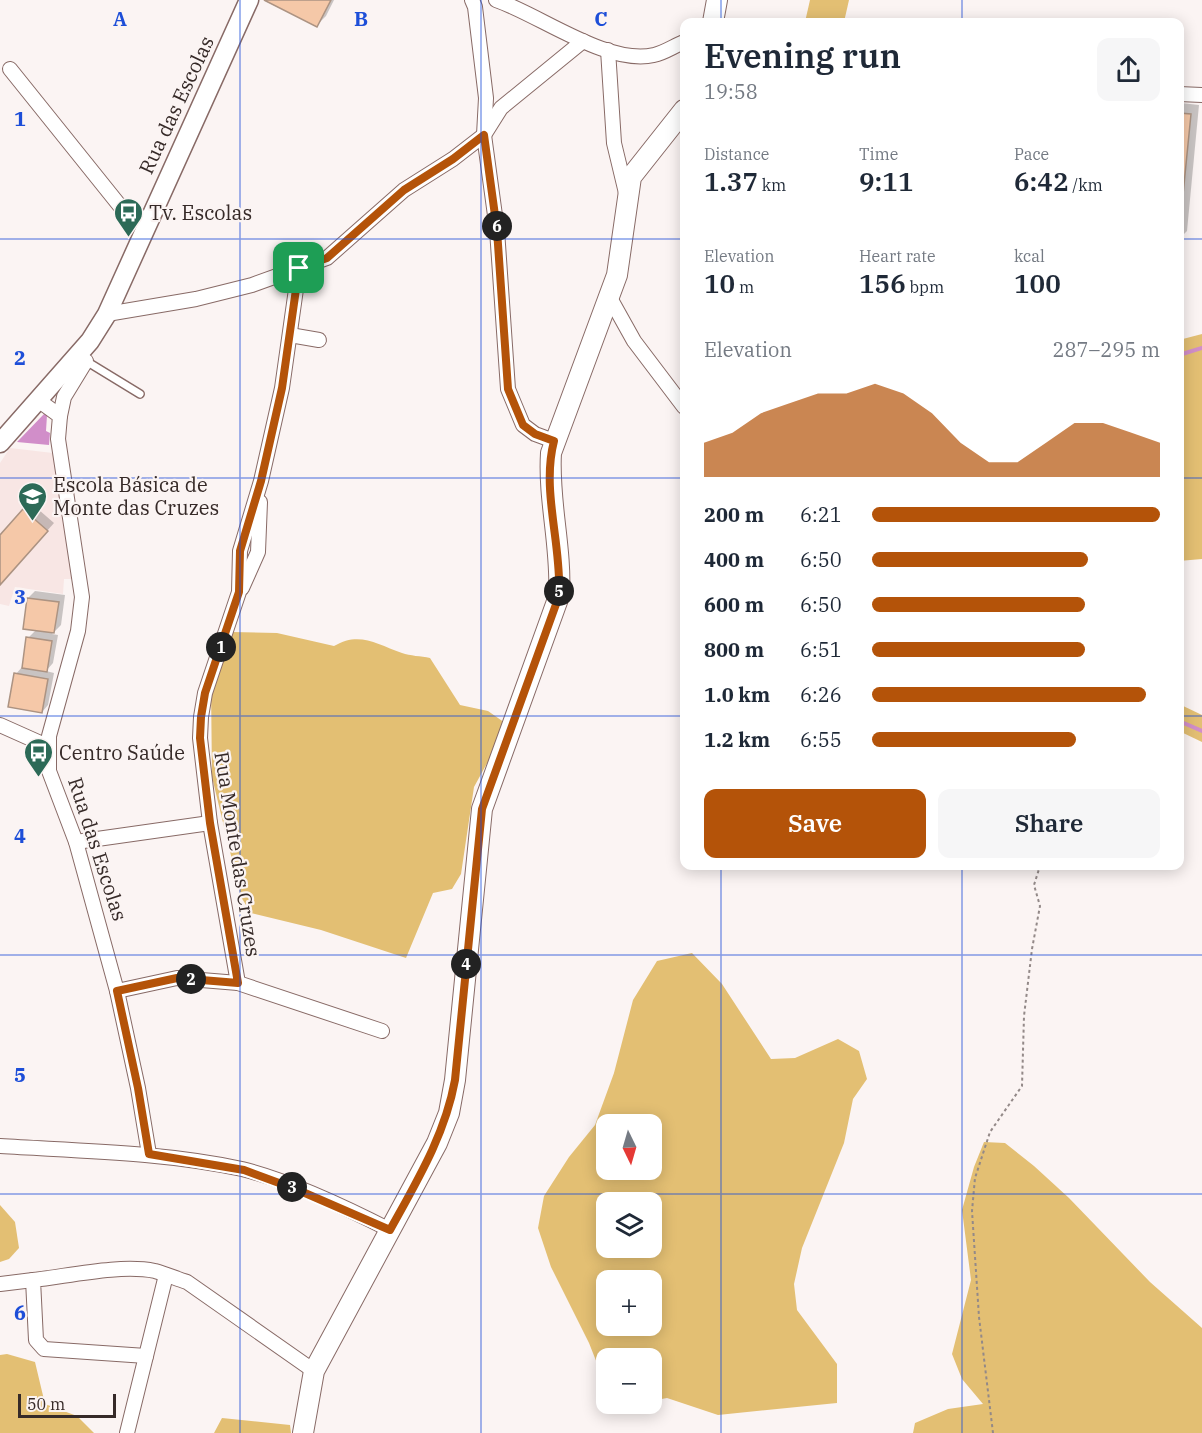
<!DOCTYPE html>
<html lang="en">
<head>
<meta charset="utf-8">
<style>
	:root { --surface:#fff; --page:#f6f6f7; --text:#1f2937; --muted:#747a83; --accent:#b45309 }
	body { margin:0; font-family:"IBM Plex Serif",serif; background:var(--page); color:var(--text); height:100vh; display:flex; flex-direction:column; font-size:22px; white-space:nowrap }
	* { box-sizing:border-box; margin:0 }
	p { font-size:20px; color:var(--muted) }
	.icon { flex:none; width:33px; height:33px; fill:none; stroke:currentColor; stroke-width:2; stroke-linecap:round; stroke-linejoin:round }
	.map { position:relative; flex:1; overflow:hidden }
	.details { position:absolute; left:680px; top:18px; width:504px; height:852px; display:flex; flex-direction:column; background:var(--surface); border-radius:12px; box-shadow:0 3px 15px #0003 }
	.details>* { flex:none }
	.needle { width:39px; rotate:175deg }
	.controls { position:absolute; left:596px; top:1114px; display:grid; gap:12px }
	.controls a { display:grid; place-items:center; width:66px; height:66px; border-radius:12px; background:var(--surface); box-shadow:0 3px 15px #0003; font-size:30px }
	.scale { position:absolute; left:18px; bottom:15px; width:98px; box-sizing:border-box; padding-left:6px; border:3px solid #362a28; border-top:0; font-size:16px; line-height:21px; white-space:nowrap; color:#362a28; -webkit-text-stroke:4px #fbf4f3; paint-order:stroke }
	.pin { position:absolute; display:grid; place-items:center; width:51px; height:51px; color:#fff; margin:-26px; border-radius:12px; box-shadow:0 3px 9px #0006 }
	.km { position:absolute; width:30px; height:30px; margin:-15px; border-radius:50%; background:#222; color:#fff; font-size:16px; line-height:30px; text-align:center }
	.round { display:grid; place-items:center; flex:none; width:63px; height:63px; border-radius:12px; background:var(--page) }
	.headline { display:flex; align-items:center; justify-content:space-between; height:102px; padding:0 24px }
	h1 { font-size:33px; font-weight:600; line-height:45px }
	.stats { display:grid; grid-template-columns:repeat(3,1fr); gap:9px; height:102px; padding:6px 24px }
	.stats div { display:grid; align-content:center }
	.stats b { font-size:26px; font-weight:600 }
	.stats small { font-size:16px; font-weight:400 }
	.stats p { font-size:16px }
	.chart { height:168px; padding:12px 24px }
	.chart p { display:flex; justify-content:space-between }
	.chart svg { width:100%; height:108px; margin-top:6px; fill:var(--accent); opacity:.7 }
	.button { display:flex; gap:12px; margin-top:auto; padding:12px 24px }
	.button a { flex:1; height:69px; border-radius:12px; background:var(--accent); color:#fff; font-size:24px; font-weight:600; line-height:69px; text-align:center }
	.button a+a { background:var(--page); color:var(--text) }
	ul { padding:0 24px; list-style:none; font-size:20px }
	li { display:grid; grid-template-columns:96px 72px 1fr; align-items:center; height:45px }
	li i { height:15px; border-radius:8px; background:var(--accent) }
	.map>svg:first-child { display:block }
</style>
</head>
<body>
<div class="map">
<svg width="1202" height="1433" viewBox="0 0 1202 1433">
	<rect width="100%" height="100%" fill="#fbf4f3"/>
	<!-- built -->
	<polygon fill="#f8e6e4" points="10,448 53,453 72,579 64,579 63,594 15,587 9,606 0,604 0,463"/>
	<!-- green -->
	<g fill="#e3bf73" fill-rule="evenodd">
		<polygon points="810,0 849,0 844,22 805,22"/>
		<polygon points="1202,334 1202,559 1179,561 1179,340"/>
		<path d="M232,632L277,633L334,646C359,631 377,644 402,653C410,656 421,656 430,658L460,705L488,711L508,725L474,787L461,874L452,889L433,893L406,958L321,930L251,913L241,897L212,777L211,686Z"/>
		<polygon points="1179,704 1202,715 1202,742 1179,731"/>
		<path d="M692,953L722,984L771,1059L795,1058L838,1039L859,1051L867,1079L853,1099L844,1143L802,1248L794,1284L797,1310L837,1364V1403L718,1415L667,1398L651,1401V1359H606V1386L589,1343L551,1267L538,1228L544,1196L569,1157L595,1125L614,1073L633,1000L657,961ZM606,1125H651V1170H606ZM606,1203H651V1248H606ZM606,1281H651V1326H606Z"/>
		<polygon points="984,1142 1005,1143 1034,1166 1069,1198 1150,1282 1202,1328 1202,1433 913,1433 915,1423 948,1409 983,1404 962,1379 952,1354 971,1280 962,1210 974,1167"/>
		<polygon points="0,1205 15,1222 19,1248 9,1259 0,1262"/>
		<polygon points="7,1354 35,1362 45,1404 77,1416 94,1433 0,1433 0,1355"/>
		<polygon points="222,1418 290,1425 291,1433 214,1433"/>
	</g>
	<!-- water -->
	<polygon fill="#d18ec9" points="44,414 47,415 46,431 50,433 49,445 17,442"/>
	<!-- shadow -->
	<g fill="#0003">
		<polygon points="334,0 326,16 316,26 265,1"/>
		<polygon points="1181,103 1199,105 1187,231 1179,239"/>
		<polygon points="31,503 54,523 0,584 0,537"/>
		<polygon points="35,591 65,595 61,625 52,634 58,635 53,663 46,671 54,673 48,705 42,712 16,674 22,667 28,638 37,629 28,598"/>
	</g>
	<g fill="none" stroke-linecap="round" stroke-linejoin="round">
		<!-- stream -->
		<g stroke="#d18ec9" stroke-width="4">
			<polyline points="1179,355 1202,348"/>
			<polyline points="1179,721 1202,731"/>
		</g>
	</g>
	<!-- building -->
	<g fill="#f5c8a8" stroke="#ac9382" stroke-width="1.5">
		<polygon points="264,0 331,0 317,27"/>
		<polygon points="1179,113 1191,114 1179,235"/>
		<polygon points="23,509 48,531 0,585 0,535"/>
		<polygon points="27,598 59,602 54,633 23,629"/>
		<polygon points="26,637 52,641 47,672 22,668"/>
		<polygon points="14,673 48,679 42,713 8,707"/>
	</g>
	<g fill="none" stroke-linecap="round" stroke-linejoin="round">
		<defs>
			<polyline id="service" points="86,361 140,394"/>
			<g id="minor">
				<polyline points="472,0 475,7 486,98 484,135 497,230 508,389 523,425 535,434 554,441"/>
				<path d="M496,0C540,15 608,66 654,55C664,53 674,46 684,42"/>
				<polyline points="608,50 614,143 626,193"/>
				<polyline points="10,69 120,206 148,221"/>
				<polyline points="1179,94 1202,95"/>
				<polyline points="610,298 634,341 684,407"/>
				<polyline points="107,314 196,299 252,285 327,258 404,190 453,159 484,135 501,108 583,41"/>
				<polyline points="290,335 319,340"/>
				<polyline points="38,400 60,416 58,439 82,597 78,631 49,736 49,771 76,842 117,991 138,1088 149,1154"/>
				<polyline points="60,416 64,397 86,361 77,356"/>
				<polyline points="242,588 258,552 260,502"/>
				<polyline points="0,725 47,746"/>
				<polyline points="76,842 210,823"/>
				<polyline points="238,983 210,823 200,738 201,717 205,693 239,592 240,551 261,481 282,388 299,268"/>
				<polyline points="117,991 177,978 238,983 382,1031"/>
				<path d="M0,1146C81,1151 162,1152 242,1169C287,1180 349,1209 390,1230"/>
				<polyline points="0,1284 33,1280"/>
				<path d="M146,1356L44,1349L36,1340L33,1280C69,1276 120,1264 155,1271C166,1274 177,1279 187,1282L314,1371"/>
				<polyline points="127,1433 166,1275"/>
			</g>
			<polyline id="tertiary" points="0,443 90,341 107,314 249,0"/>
			<g id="secondary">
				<polyline points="713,22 717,0"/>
				<path d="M303,1433L314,1371L437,1143L449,1113L455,1080L482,809L559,596C562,548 548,501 551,453L617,275L631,177L684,110"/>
			</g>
		</defs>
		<!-- service casing -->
		<use href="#service" stroke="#886a66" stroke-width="10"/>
		<!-- minor casing -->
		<use href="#minor" stroke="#886a66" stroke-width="16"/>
		<!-- tertiary casing -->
		<use href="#tertiary" stroke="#886a66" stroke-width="21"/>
		<!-- secondary casing -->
		<use href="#secondary" stroke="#886a66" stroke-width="22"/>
		<!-- path -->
		<polyline stroke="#938988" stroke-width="2" stroke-dasharray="3 3" stroke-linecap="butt" points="993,1433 979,1317 972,1211 975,1178 990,1132 1022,1086 1024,1016 1032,949 1040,906 1034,885 1040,866"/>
		<!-- service -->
		<use href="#service" stroke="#fff" stroke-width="7"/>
		<!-- minor -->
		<use href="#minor" stroke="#fff" stroke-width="14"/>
		<!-- tertiary -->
		<use href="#tertiary" stroke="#fff" stroke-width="18"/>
		<!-- secondary -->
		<use href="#secondary" stroke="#fff" stroke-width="20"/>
	</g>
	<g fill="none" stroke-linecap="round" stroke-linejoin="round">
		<defs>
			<path id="route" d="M484,135L497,230L508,389L523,425L535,434L554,441C541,491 562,545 559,596L482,809L455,1080C445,1135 417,1181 390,1230L298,1190L244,1170L149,1154L138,1088L117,991L177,978L238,983L210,823L200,738L201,717L205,693L239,592L240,551L261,481L282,388L299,268L327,258L404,190L453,159Z"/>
		</defs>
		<!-- route casing -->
		<use href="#route" stroke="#fff" stroke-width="12"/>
		<!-- route -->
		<use href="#route" stroke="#b45309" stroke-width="8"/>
	</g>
	<!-- grid -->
	<path fill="none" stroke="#1d4ed8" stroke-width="1.5" stroke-opacity="0.55" d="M240,0V1433M481,0V1433M721,0V22M962,0V22M0,239H684M1179,239H1202M0,478H684M1179,478H1202M0,716H684M1179,716H1202M721,866V1433M962,866V1433M0,955H1202M0,1194H1202"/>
	<!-- icons -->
	<defs>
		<symbol id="bus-pin" viewBox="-11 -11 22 30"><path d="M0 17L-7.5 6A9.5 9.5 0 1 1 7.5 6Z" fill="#2c6a57" stroke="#fbf4f3"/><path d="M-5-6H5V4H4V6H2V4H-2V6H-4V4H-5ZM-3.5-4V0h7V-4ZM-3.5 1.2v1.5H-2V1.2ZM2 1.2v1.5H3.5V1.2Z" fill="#fff"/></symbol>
		<symbol id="school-pin" viewBox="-11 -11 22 30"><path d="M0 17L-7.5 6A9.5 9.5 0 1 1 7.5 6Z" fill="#2c6a57" stroke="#fbf4f3"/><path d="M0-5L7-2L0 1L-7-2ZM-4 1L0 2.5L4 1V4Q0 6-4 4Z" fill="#fff"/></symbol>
	</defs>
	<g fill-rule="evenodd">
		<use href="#bus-pin" x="112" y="196" width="33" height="45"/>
		<use href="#school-pin" x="16" y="480" width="33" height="45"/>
		<use href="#bus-pin" x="22" y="736" width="33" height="45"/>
	</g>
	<g text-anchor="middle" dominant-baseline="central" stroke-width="4.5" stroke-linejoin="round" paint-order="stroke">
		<!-- street labels -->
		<g font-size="20" fill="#362a28" stroke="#fbf4f3">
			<text transform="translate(176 105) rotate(-65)">Rua das Escolas</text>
			<text transform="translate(98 849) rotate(72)">Rua das Escolas</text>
			<text transform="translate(238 854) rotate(81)">Rua Monte das Cruzes</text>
		</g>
		<!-- poi labels -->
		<g font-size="20" fill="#362a28" stroke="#fbf4f3" text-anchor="start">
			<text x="149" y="212">Tv. Escolas</text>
			<text x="53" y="484">Escola Básica de<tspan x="53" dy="23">Monte das Cruzes</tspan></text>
			<text x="59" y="752">Centro Saúde</text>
		</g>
	</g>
	<g font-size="20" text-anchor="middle" font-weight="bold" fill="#1d4ed8" stroke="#fbf4f3" stroke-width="4.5" stroke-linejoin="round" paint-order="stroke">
		<text x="120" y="26">A</text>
		<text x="361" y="26">B</text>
		<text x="601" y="26">C</text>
		<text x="20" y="126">1</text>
		<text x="20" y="365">2</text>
		<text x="20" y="604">3</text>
		<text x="20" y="843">4</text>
		<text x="20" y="1082">5</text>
		<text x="20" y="1320">6</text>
	</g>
</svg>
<div class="controls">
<a><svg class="needle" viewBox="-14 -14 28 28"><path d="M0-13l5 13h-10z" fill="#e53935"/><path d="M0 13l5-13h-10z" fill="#747a83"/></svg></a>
<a><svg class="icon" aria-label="layers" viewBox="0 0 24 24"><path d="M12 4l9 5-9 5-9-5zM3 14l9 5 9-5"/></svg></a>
<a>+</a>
<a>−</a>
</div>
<div class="scale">50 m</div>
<div class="pin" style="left:299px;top:268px;background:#1e9e55"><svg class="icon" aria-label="arrive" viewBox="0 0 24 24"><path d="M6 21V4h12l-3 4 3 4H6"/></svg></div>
<b class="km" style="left:221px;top:647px">1</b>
<b class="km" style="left:191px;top:979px">2</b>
<b class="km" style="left:292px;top:1187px">3</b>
<b class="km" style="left:466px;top:964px">4</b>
<b class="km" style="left:559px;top:591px">5</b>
<b class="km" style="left:497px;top:226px">6</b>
<section class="details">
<div class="headline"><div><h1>Evening run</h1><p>19:58</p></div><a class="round"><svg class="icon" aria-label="share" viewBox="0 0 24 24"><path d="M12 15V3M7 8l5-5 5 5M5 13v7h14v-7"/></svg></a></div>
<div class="stats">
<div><p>Distance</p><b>1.37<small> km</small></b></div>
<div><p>Time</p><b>9:11</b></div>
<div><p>Pace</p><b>6:42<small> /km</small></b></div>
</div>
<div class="stats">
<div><p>Elevation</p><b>10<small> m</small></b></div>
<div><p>Heart rate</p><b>156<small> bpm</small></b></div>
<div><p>kcal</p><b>100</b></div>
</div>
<div class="chart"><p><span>Elevation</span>287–295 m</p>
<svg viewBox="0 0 160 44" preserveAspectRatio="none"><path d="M0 44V30L10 26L20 18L30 14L40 10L50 10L60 6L70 10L80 18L90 30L100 38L110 38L120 30L130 22L140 22L150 26L160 30V44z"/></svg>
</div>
<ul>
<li><b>200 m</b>6:21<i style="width:100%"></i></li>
<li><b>400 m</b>6:50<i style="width:75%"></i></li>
<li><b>600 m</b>6:50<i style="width:74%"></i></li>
<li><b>800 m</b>6:51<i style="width:74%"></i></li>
<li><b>1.0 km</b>6:26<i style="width:95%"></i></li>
<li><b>1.2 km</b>6:55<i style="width:71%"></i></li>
</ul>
<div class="button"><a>Save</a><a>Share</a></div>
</section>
</div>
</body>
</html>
